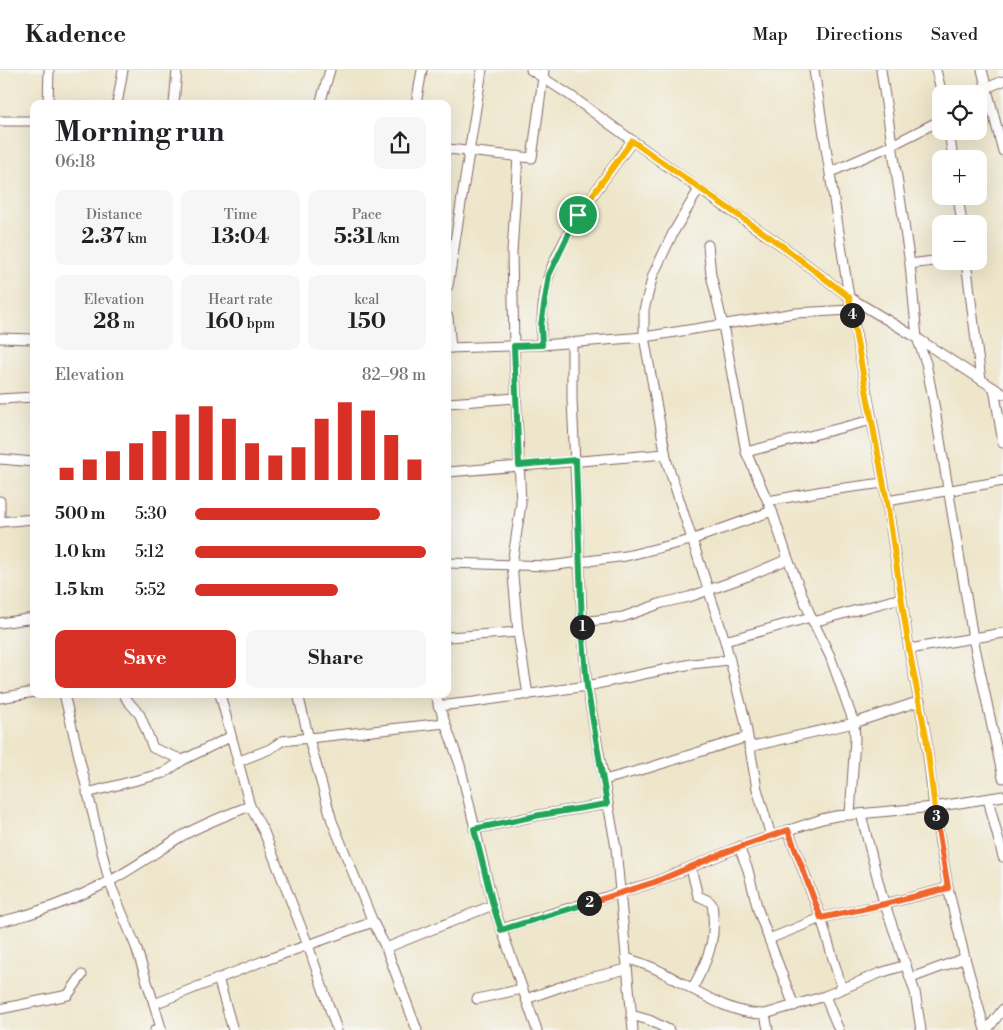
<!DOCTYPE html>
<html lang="en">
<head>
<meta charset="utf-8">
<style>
	:root { --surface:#fff; --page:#f6f6f6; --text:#202124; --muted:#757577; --line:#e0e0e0; --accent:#d93025 }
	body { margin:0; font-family:"Libre Bodoni",serif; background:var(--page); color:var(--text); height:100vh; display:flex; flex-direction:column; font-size:19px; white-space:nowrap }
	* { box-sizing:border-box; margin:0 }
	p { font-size:16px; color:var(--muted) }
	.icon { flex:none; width:28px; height:28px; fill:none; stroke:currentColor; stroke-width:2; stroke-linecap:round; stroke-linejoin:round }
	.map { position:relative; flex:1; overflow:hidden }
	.sheet { position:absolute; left:30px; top:30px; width:421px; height:598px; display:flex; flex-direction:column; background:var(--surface); border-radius:10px; box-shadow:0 5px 20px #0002 }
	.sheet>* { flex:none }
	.buttons { position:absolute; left:932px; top:15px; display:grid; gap:10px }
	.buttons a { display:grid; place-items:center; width:55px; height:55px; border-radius:10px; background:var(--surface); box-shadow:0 5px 20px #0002; font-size:25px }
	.pin { position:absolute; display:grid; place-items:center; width:42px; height:42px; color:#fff; margin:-21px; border:2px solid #fff; border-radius:50%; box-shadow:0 1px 5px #0007 }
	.km { position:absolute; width:25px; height:25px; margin:-12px; border-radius:50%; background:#222; color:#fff; font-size:14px; line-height:25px; text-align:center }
	.round { display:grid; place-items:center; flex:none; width:52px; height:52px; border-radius:10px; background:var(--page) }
	.overview { display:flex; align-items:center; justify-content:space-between; height:85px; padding:0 25px }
	h1 { font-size:28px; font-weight:800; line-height:38px }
	.metrics { display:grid; grid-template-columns:repeat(3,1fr); gap:8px; height:85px; padding:5px 25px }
	.metrics div { display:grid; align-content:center; border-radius:10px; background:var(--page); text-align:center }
	.metrics b { font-size:21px; font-weight:800 }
	.metrics small { font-size:14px; font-weight:400 }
	.metrics p { font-size:14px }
	.chart { height:140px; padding:10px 25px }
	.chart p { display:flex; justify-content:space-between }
	.chart svg { width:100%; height:90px; margin-top:5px; stroke:var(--accent); stroke-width:6 }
	.action { display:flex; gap:10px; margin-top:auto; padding:10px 25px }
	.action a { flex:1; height:58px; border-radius:10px; background:var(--accent); color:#fff; font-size:20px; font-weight:800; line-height:58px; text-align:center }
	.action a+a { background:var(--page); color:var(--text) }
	ul { padding:0 25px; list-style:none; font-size:16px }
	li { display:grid; grid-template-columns:80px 60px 1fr; align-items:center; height:38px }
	li i { height:12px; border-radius:6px; background:var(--accent) }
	header { display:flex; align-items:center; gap:30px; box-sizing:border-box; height:70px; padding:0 25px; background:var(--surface); border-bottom:1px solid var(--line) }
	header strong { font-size:24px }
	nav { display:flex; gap:28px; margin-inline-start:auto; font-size:18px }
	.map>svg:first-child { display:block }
</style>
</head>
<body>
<header>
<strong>Kadence</strong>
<nav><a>Map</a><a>Directions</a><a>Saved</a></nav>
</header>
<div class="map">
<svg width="1003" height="960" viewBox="0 0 1003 960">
	<rect width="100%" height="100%" fill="#f6f6f2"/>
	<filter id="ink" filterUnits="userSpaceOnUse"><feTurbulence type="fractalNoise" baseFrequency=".02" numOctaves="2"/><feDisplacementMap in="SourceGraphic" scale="10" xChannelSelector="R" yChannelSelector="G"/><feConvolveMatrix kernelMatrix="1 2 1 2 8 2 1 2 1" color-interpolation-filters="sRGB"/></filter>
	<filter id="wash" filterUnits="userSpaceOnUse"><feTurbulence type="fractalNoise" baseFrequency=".0096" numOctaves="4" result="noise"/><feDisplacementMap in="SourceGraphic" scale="20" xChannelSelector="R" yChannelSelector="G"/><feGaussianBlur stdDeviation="1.12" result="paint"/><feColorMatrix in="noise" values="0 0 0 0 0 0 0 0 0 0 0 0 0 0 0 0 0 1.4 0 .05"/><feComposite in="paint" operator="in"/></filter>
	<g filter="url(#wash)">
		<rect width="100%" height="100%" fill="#eee6cb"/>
	</g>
	<g filter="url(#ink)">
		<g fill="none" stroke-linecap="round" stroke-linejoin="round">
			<defs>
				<g id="minor">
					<polyline points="531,0 571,26 699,119 781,175 849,227 917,268 1003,324"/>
					<polyline points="814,0 849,227 887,431 909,579 926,667 934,737 948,818 965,888 985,960"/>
					<polyline points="881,0 910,194 917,268 926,293 934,334 973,568 1003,708"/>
					<polyline points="936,0 942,24"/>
					<polyline points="982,0 1003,81"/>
					<polyline points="972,24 1003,11"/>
					<polyline points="48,34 49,0"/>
					<polyline points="117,34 123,0"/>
					<polyline points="174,34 177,0"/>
					<polyline points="320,34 330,0"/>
					<polyline points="416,34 422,0"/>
					<polyline points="0,51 34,51"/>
					<polyline points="949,61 953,89"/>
					<polyline points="448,79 532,88 544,0"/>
					<polyline points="518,86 512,183 514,276 521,434 512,494 518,562 528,625"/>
					<polyline points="831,102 892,75 941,50"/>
					<polyline points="699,119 673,163 653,205 644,240 644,267 667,392 725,571 745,650 757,719 771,766"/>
					<polyline points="958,126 962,154"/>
					<polyline points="708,175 711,205 723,255 746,382 772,441 788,489 811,547 830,586 854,653 855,669 850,745"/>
					<polyline points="966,191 981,310"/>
					<polyline points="910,194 941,190"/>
					<polyline points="448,216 482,0"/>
					<polyline points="448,247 451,278"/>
					<polyline points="0,268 34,269"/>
					<polyline points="572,273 572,329 583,568 587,616 616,778 633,960"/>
					<path d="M541,275C541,255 543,221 550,202C568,154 602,113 632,71"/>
					<polyline points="448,278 541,275 644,267 795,243 851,240"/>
					<polyline points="994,318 1003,373"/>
					<polyline points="0,329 34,327"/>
					<polyline points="448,333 516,328"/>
					<polyline points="746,382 872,350"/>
					<polyline points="0,389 34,392"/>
					<polyline points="448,402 665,384"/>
					<polyline points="0,431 0,452"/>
					<polyline points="768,431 823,421 883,413"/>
					<polyline points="887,431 1003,411"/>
					<polyline points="0,452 34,449"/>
					<polyline points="448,493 549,496 626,486 691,470 772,441"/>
					<polyline points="582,552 623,547 662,533 689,527 748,506 788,489"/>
					<polyline points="813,552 901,528"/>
					<polyline points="0,553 34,548"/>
					<polyline points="448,567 518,562"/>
					<polyline points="725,571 811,547"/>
					<polyline points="909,579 1003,563"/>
					<polyline points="64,624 109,811 136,877 154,934"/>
					<polyline points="124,624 127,630 140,645 153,678 183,690 230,667"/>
					<polyline points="220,624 250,736"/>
					<polyline points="298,624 309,669 332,751 373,852"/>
					<polyline points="435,624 460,695 493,835"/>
					<polyline points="0,628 34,622"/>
					<polyline points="438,636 474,632 587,616 691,594 730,590"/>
					<polyline points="749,677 854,653 920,631"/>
					<polyline points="237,692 270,679 282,671 445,653"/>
					<polyline points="604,710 648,698 747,667"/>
					<polyline points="87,723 164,703 183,690"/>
					<polyline points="988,729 1003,787"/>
					<polyline points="861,744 882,826 915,922 921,960"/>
					<polyline points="474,759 540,745 607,734"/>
					<polyline points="788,760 821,848 842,919"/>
					<polyline points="739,777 748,800 758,840 794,936"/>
					<path d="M691,798L698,826C702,828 709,830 711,833C713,836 713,842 713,845C716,872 705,896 692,919"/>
					<path d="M0,852C38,843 73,830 108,812C133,799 156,782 180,767C203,754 226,745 250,736L264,762L308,875L337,960"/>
					<polyline points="501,859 655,812 739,777 822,749 836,746 934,737 1003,726"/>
					<polyline points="769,869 821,848 885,834 948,818"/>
					<polyline points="386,878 417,960"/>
					<path d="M626,888C638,892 651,896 662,902C693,918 729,945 765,944L825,926L880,903L906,895"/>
					<polyline points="218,908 233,960"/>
					<polyline points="911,908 965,888"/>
					<polyline points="825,926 839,960"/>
					<polyline points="477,929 522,919"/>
					<polyline points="526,929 577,911 627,899"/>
					<polyline points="0,939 68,925 82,905"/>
					<polyline points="765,944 768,960"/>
					<polyline points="631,945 649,950 669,960"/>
					<polyline points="155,960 161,958 154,934 263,891 373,852 386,878 493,835 537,960"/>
					<polyline points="987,960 1003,939"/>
				</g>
			</defs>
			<!-- minor casing -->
			<use href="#minor" stroke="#836563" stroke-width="11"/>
			<!-- minor -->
			<use href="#minor" stroke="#fff" stroke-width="9"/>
		</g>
	</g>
	<g fill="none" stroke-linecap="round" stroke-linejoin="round" filter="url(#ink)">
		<defs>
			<polyline id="split-1" points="578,145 549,205 541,255 542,275 514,276 519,395 576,390 582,557"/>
			<polyline id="split-2" points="582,557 587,616 607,734 540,745 474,759 493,835 501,860 589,833"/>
			<polyline id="split-3" points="589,833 655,812 726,782 788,760 821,848 885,834 948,818 936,747"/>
			<polyline id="split-4" points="852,245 887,432 909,579 926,667 936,747"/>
			<polyline id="split-5" points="578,145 632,71 781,175 849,227 852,245"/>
		</defs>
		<!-- split-1 casing -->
		<use href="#split-1" stroke="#fff" stroke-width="10"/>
		<!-- split-2 casing -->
		<use href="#split-2" stroke="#fff" stroke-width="10"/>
		<!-- split-3 casing -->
		<use href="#split-3" stroke="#fff" stroke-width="10"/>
		<!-- split-4 casing -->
		<use href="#split-4" stroke="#fff" stroke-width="10"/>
		<!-- split-5 casing -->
		<use href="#split-5" stroke="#fff" stroke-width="10"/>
		<!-- split-1 -->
		<use href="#split-1" stroke="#22a559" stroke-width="6"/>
		<!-- split-2 -->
		<use href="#split-2" stroke="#22a559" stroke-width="6"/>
		<!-- split-3 -->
		<use href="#split-3" stroke="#f0652b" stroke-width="6"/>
		<!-- split-4 -->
		<use href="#split-4" stroke="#f5b400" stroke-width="6"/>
		<!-- split-5 -->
		<use href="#split-5" stroke="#f5b400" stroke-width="6"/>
	</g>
</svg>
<div class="buttons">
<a><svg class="icon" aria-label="locate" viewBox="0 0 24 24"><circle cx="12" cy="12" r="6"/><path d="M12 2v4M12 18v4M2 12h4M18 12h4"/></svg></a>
<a>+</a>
<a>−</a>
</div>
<div class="pin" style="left:578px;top:145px;background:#1e9e55"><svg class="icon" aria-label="arrive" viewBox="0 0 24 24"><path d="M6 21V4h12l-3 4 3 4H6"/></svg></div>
<b class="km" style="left:582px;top:557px">1</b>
<b class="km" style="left:589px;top:833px">2</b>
<b class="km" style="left:936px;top:747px">3</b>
<b class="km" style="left:852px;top:245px">4</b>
<section class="sheet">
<div class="overview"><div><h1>Morning run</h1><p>06:18</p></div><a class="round"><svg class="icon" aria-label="share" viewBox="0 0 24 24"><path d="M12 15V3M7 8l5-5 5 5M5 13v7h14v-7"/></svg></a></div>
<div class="metrics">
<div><p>Distance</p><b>2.37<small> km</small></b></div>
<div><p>Time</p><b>13:04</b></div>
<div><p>Pace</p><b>5:31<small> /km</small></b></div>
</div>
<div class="metrics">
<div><p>Elevation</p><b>28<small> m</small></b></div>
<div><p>Heart rate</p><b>160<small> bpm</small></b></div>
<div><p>kcal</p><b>150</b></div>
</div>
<div class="chart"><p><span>Elevation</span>82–98 m</p>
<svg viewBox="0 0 160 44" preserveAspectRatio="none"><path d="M5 44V38M15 44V34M25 44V30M35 44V26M45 44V20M55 44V12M65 44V8M75 44V14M85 44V26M95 44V32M105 44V28M115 44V14M125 44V6M135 44V10M145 44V22M155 44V34"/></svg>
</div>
<ul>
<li><b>500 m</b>5:30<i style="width:80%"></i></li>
<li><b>1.0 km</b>5:12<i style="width:100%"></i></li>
<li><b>1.5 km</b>5:52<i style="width:62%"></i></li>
</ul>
<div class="action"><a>Save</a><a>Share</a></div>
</section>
</div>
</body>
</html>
